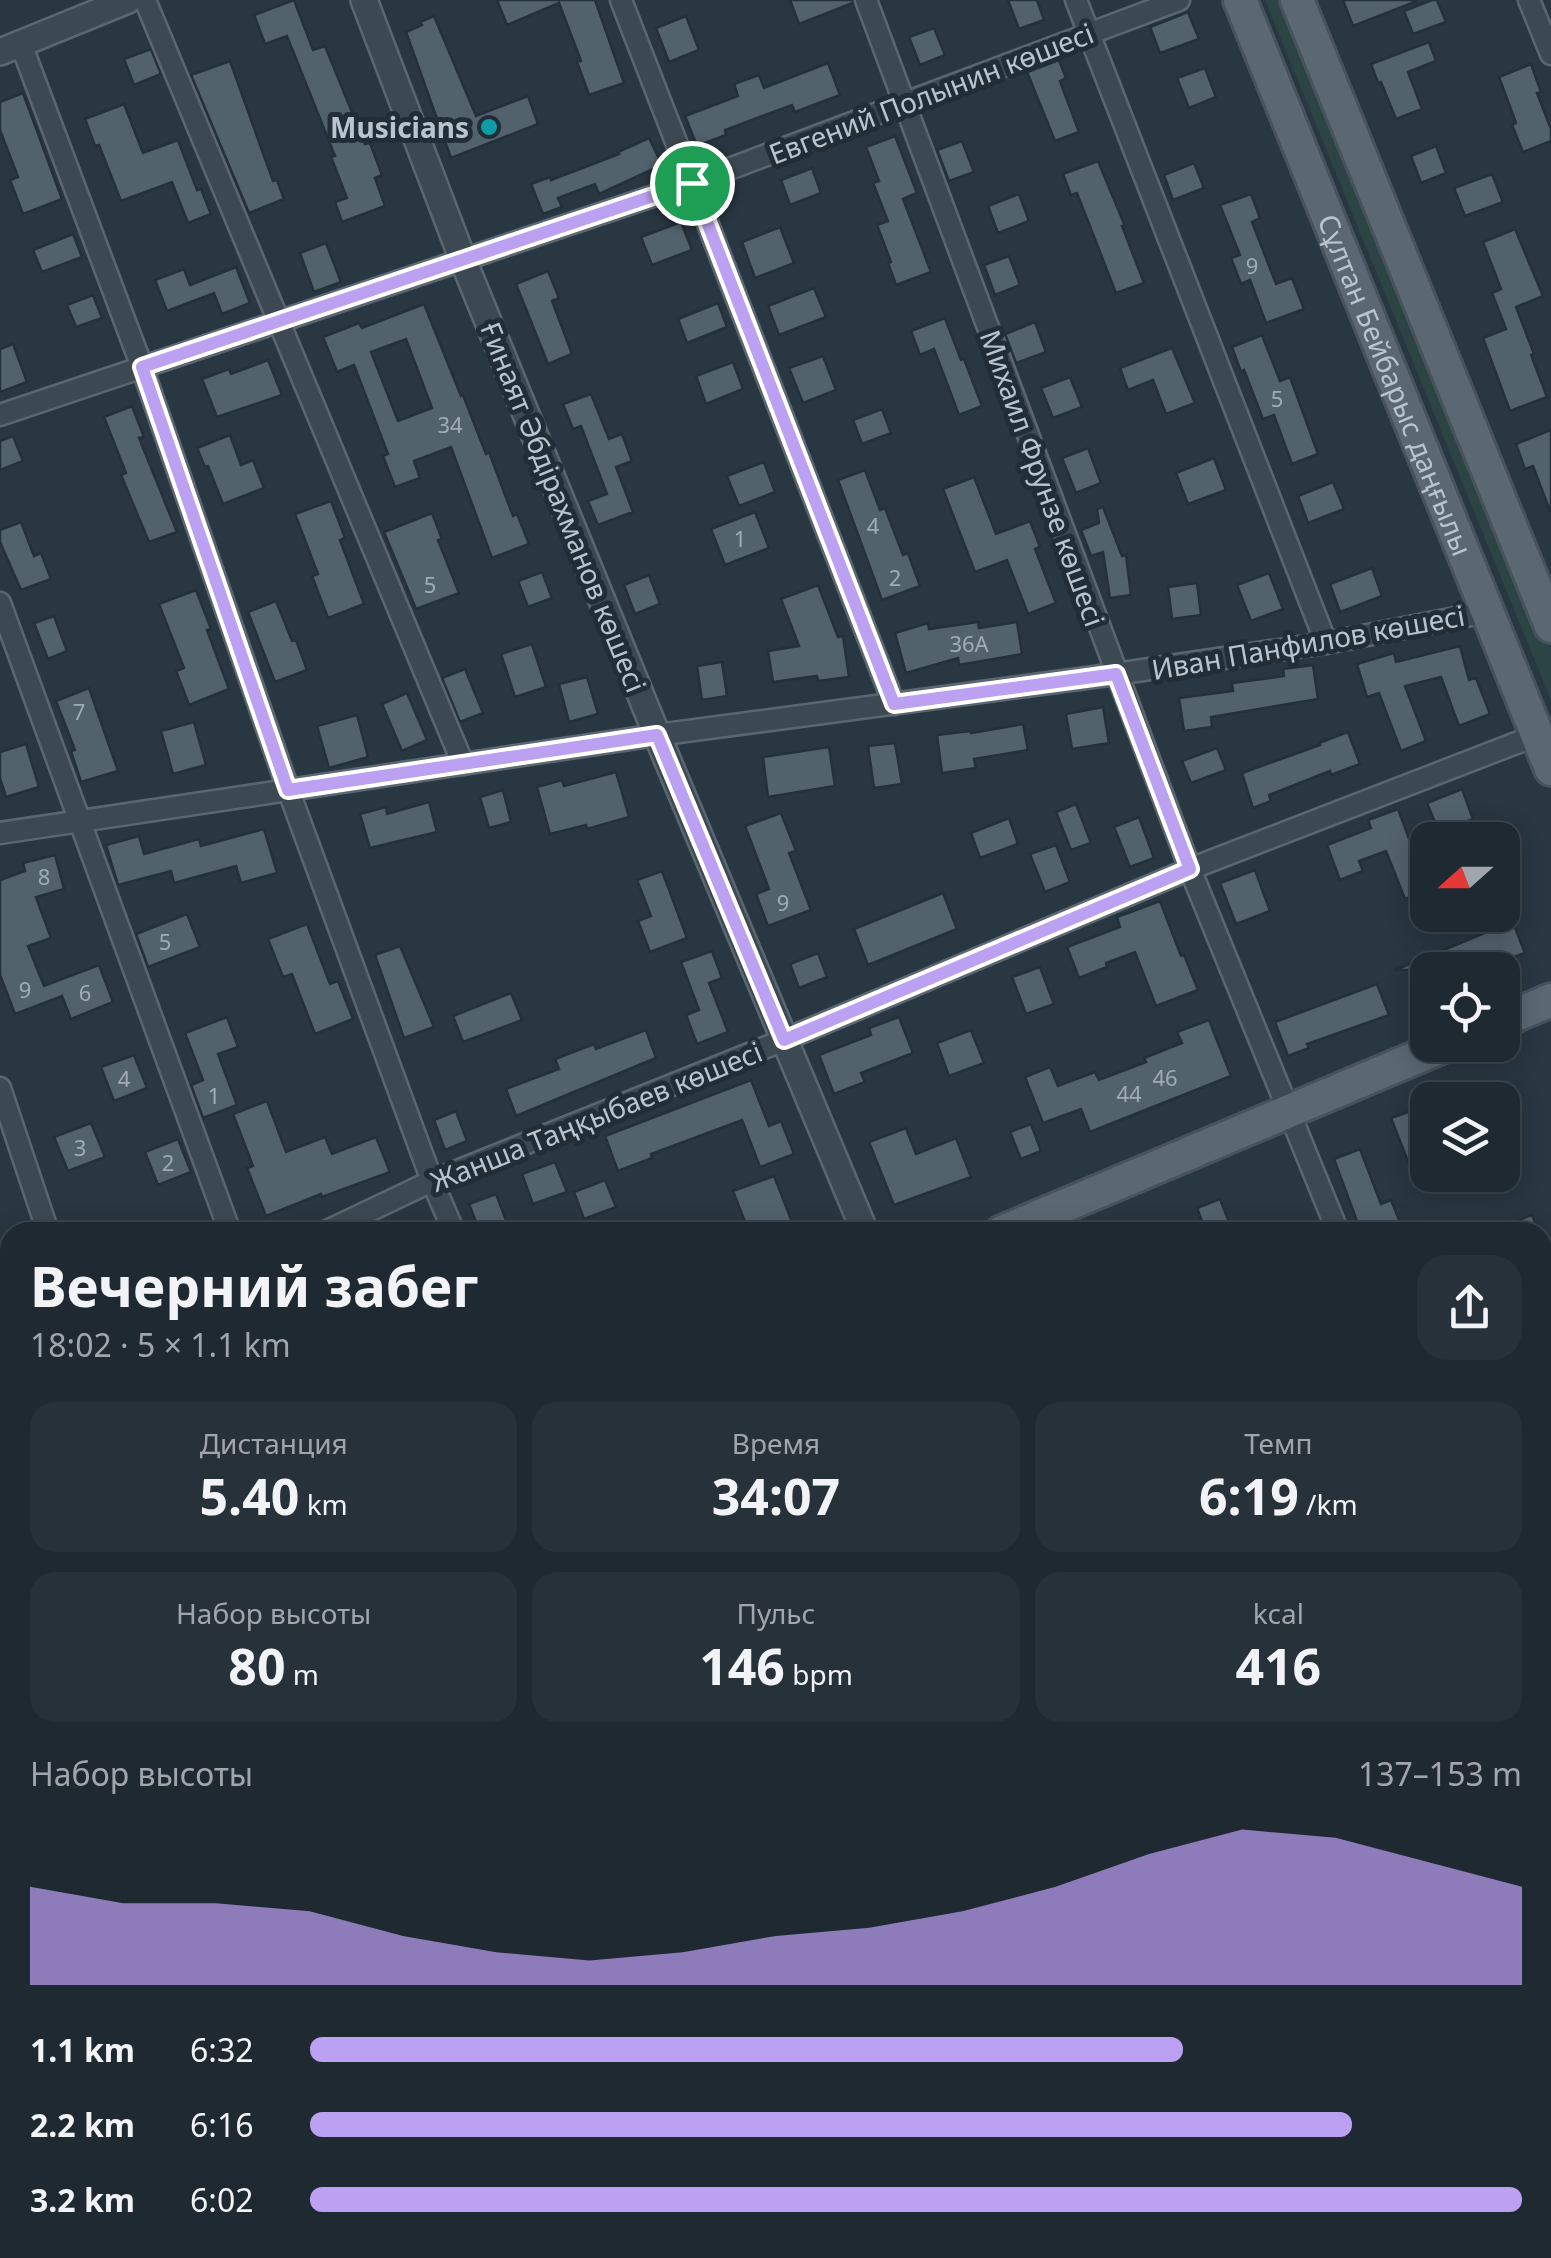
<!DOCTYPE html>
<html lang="ru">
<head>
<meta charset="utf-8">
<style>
	:root { --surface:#1f2932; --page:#27313a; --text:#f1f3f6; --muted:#a1a6ac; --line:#3c454d; --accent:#bca0f2 }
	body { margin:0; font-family:"Noto Sans",sans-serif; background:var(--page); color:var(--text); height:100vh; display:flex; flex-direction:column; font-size:38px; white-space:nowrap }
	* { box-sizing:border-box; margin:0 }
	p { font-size:32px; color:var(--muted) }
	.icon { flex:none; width:55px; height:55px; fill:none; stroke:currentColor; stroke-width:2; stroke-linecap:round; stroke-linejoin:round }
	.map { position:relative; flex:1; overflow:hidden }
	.drawer { position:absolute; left:0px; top:1222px; width:1552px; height:1038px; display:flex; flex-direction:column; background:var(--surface); border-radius:30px 30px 0 0; box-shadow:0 5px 25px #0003,0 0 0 2px var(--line) }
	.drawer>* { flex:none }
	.needle { width:65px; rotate:249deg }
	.tools { position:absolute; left:1410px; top:822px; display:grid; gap:20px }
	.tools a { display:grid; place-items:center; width:110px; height:110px; border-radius:20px; background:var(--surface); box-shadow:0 5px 25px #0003,0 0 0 2px var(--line); font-size:50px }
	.pin { position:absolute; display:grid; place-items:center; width:85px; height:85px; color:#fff; margin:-42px; border:5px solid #fff; border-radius:50%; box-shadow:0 2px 10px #0007 }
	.round { display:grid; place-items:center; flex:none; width:105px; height:105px; border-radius:30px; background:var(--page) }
	.overview { display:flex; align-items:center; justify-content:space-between; height:170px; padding:0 30px }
	h1 { font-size:55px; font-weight:700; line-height:75px }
	.figures { display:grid; grid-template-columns:repeat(3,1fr); gap:15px; height:170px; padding:10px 30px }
	.figures div { display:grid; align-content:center; border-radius:25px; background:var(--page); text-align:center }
	.figures b { font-size:50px; font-weight:700 }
	.figures small { font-size:28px; font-weight:400 }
	.figures p { font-size:28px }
	.chart { height:280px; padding:20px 30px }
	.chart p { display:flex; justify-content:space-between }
	.chart svg { width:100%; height:180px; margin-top:10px; fill:var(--accent); opacity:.7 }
	ul { padding:0 30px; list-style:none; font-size:32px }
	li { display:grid; grid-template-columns:160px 120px 1fr; align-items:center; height:75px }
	li i { height:25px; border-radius:12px; background:var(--accent) }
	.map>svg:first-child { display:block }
</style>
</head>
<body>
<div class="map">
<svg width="1551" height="2258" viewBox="0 0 1551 2258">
	<rect width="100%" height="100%" fill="#293742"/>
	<!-- green -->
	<polygon fill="#2c4544" points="1265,0 1286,0 1551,649 1551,700"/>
	<!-- building -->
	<g fill="#52626d" stroke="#24303a" stroke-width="2.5" fill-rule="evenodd">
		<polygon points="294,0 313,50 325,46 365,144 370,143 382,175 375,178 385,206 342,222 335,202 347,198 331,157 335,156 287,36 265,44 254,15"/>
		<polygon points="497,0 595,0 624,83 589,95 577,62 581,61 559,3 507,25"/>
		<polygon points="790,0 853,0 853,3 799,24"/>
		<polygon points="1008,0 1037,0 1044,20 1019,29"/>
		<polygon points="1343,0 1417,0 1417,1 1353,26"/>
		<polygon points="1432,0 1437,0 1446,22 1413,34 1404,11"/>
		<polygon points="1188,12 1199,39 1160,53 1150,27"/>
		<polygon points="434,16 476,116 528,96 538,124 451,158 406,32 422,25 420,22"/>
		<polygon points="686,16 699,50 669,62 656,28"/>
		<polygon points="934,28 945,55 920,65 909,37"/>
		<polygon points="1429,42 1436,61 1408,72 1422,109 1396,119 1381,82 1378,83 1371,64"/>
		<polygon points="151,49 161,74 134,85 124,59"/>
		<polygon points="1059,60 1066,78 1060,81 1079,132 1055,141 1027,72"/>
		<polygon points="230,61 273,181 277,180 284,199 249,213 191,75"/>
		<polygon points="828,63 840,95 795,112 792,105 725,130 726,135 697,146 685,116 738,96 734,84 759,75 764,88"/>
		<polygon points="1531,64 1541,92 1537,93 1551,129 1551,141 1523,152 1512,125 1516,123 1499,77"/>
		<polygon points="1205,68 1216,97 1189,108 1177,78"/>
		<polygon points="23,93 62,199 23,214 10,180 18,177 0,130 0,102"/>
		<polygon points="124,104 143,153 178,140 197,190 201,189 211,214 188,223 172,182 121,201 99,145 95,146 85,119"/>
		<polygon points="895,136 917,193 903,199 931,272 896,285 888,263 891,262 877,225 888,221 873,183 879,181 866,147"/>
		<polygon points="649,138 662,165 599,194 595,184 558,198 562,207 543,214 531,184 550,177 551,180 619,154 618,152"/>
		<polygon points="962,141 974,172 949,181 937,150"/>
		<polygon points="1436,146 1446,173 1421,183 1411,156"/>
		<polygon points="1098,161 1125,226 1122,226 1144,283 1116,293 1077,193 1071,195 1063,174"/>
		<polygon points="1194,163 1204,188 1173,200 1164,175"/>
		<polygon points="812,168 821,193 790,205 781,180"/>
		<polygon points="1492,174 1503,202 1465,216 1454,188"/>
		<polygon points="1019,194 1029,221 998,233 988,206"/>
		<polygon points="1251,194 1260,218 1252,222 1276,284 1292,278 1304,309 1266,323 1250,280 1241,284 1231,258 1240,255 1220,205"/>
		<polygon points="681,222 692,250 652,265 641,237"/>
		<polygon points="780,227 794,263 755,278 742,242"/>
		<polygon points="1515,229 1543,296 1516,307 1534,354 1531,355 1547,397 1510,411 1483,338 1506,329 1492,293 1501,289 1483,242"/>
		<polygon points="73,234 82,257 42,272 33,250"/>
		<polygon points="326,243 341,282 314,292 300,253"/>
		<polygon points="1009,256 1020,285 995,295 984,265"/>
		<polygon points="236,267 250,303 222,314 214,293 167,311 155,280 184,269 190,285"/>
		<polygon points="548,271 559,298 552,301 572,354 548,364 516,284"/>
		<polygon points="814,288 826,317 779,335 768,306"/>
		<polygon points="93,295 102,318 76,327 67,305"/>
		<polygon points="718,303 727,327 687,343 678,319"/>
		<path d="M424,304L461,396L463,395L486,454L489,452L513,516L517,514L529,544L492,558L451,447L414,461L420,478L395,487L383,456L388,454L354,365L337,372L323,337L359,323L362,328ZM406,339L432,408L398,421L371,352Z"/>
		<polygon points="945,318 961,360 964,359 982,406 959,415 934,349 920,355 911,331"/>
		<polygon points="1035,322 1046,352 1016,363 1005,334"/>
		<polygon points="1262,335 1280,381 1290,377 1318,454 1292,464 1274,415 1263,419 1244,370 1241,372 1232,347"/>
		<polygon points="13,344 27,382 0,392 0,349"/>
		<polygon points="1172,348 1195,403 1166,414 1153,380 1128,390 1120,368"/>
		<polygon points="823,356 836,390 803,403 789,368"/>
		<polygon points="268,360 282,395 217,417 202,379 229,369 231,374"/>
		<polygon points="733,362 743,389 706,404 696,376"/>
		<polygon points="1070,377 1082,407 1053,418 1041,388"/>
		<polygon points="591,394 609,439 622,434 632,461 616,467 633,512 598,525 588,501 607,494 581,426 573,429 563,404"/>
		<polygon points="132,406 144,437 139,438 177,532 149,542 121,475 126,473 104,417"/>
		<polygon points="882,409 891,433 862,444 853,420"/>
		<polygon points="1551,430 1551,510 1550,511 1533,466 1525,469 1516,444"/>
		<polygon points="230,435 241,465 253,460 264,488 223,504 208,466 205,467 197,448"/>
		<polygon points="13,436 23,461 0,470 0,441"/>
		<polygon points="1088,448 1101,483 1076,493 1062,458"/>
		<polygon points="1214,458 1226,490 1188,504 1176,473"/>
		<polygon points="764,462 775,492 739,506 727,476"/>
		<polygon points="865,470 880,510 885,508 903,555 908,553 920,586 882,600 838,480"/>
		<polygon points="974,477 996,534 1030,521 1040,547 1035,549 1056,603 1028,614 1007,560 975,572 943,489"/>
		<polygon points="1333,482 1344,509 1308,523 1298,496"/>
		<polygon points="331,501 345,538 340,540 364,604 328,618 312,576 318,574 295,514"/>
		<polygon points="1103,507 1122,556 1126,555 1131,595 1110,598 1103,552 1091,556 1081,530 1099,523 1097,509"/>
		<polygon points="755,512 769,548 725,565 711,529"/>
		<polygon points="432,513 442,539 438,540 459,593 416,609 384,532"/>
		<polygon points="21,522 34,556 41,553 51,579 21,590 0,542 0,530"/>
		<polygon points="1372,568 1382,596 1340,612 1330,584"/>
		<polygon points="542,572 552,598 528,607 518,581"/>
		<polygon points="1269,573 1283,609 1251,621 1237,585"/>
		<polygon points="649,575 660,604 635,614 624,585"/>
		<polygon points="1197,583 1201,615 1172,619 1168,587"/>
		<polygon points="818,585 838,637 843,636 849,677 818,681 817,676 773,682 768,651 799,646 781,599"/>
		<polygon points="196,590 211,629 207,630 229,689 189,705 176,671 184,668 159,604"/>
		<polygon points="276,601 292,641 296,640 307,670 275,682 248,612"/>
		<polygon points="54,616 67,651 48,659 34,623"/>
		<polygon points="978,622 979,628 1017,622 1022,654 959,665 958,658 906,673 895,633 928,623 929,629"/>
		<polygon points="532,644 546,687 515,697 501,654"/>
		<polygon points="1460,646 1469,680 1476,678 1490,714 1459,726 1441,677 1405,686 1426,741 1401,751 1379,693 1367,697 1357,664 1394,653 1396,662"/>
		<polygon points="722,662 727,696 702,700 697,666"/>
		<polygon points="1313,665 1318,699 1211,717 1212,727 1184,731 1179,698 1233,691 1232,683 1284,676 1283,669"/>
		<polygon points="465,669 483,713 460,722 442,678"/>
		<polygon points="587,677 598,714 569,722 559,684"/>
		<polygon points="89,688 118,771 81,782 71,751 75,750 56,701"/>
		<polygon points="407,693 427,740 402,751 382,704"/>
		<polygon points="1103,707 1109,743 1072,749 1066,714"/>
		<polygon points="357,715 368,757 329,768 317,726"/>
		<polygon points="194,722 206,765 173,774 161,731"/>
		<polygon points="1023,724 1028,750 974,759 976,768 942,773 937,735 970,731 971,733"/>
		<polygon points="1348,732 1360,764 1331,775 1330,771 1269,795 1271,801 1253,808 1242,773 1320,745 1319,743"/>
		<polygon points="895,743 902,784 874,788 868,746"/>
		<polygon points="26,744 39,787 6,797 0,778 0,752"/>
		<polygon points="829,747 835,786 768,797 763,757"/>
		<polygon points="1217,748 1226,770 1191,783 1182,761"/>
		<polygon points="616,772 629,817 587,829 586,825 550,834 537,787 562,780 564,786"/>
		<polygon points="1462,789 1473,819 1439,832 1427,803"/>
		<polygon points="503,790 511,822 489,828 480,797"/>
		<polygon points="429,802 437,832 370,848 360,814 386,807 387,814"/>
		<polygon points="1076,804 1091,843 1071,850 1056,812"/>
		<polygon points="1398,809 1417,860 1428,856 1428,890 1405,899 1386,851 1359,861 1363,871 1340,880 1327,845 1371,828 1368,820"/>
		<polygon points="781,813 796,851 789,853 811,910 768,926 756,894 769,889 745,826"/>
		<polygon points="1139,817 1154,858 1130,867 1114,827"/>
		<polygon points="1009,818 1018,844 980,858 971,833"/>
		<polygon points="264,829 277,873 241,883 236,866 174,883 171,871 118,885 106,845 139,836 144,854 199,839 201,846"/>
		<polygon points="1056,845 1070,882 1045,892 1030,854"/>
		<polygon points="55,855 64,889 36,897 51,938 28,946 44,986 99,965 113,1002 71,1019 62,996 15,1014 0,975 0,880 25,871 23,863"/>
		<polygon points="1255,870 1270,911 1236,924 1220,883"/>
		<polygon points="662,871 687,938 650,952 638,921 651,916 637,880"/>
		<polygon points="943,893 957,929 868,965 854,929"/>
		<polygon points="1160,901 1181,956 1184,955 1198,990 1156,1006 1135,952 1106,963 1107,967 1079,978 1067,947 1120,927 1117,917"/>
		<polygon points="187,914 200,947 148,967 136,934"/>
		<polygon points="1480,915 1510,915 1525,953 1479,970 1395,970 1487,932"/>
		<polygon points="307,924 330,984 338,981 353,1019 315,1034 292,974 283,977 268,939"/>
		<polygon points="400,946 434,1027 404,1038 375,955"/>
		<polygon points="712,951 722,978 709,983 728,1032 697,1044 686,1015 699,1010 681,962"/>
		<polygon points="818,953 827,977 799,988 790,964"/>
		<polygon points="1040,967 1054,1004 1026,1014 1012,977"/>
		<polygon points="1377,984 1389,1015 1307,1044 1309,1048 1288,1056 1275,1022"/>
		<polygon points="511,993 522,1020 463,1042 453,1016"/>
		<polygon points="227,1017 238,1047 218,1054 237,1105 203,1118 191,1085 203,1080 185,1033"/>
		<polygon points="899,1017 913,1053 861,1073 865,1082 834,1094 819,1055 871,1035 869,1028"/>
		<polygon points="1209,1020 1231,1076 1090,1132 1081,1109 1043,1123 1025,1077 1050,1067 1058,1086 1095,1072 1099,1080 1146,1062 1144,1058 1182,1043 1177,1032"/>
		<polygon points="646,1030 656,1058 516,1116 506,1089 559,1069 555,1059 594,1044 596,1049"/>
		<polygon points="971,1030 984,1063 949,1076 937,1043"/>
		<polygon points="134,1055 147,1088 114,1101 101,1067"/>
		<polygon points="751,1080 769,1126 781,1121 794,1154 760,1167 742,1120 651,1154 652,1158 618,1171 605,1136"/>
		<polygon points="267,1101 286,1152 325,1137 332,1154 376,1137 390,1172 322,1197 321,1194 266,1216 247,1168 253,1166 233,1114"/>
		<polygon points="456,1111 467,1141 445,1150 434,1120"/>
		<polygon points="1411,1111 1428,1153 1428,1162 1411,1169 1391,1118"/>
		<polygon points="91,1123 105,1157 68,1171 54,1137"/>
		<polygon points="1031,1124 1041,1151 1021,1159 1010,1132"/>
		<polygon points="906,1128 916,1154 956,1138 971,1177 894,1205 869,1142"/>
		<polygon points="178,1139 191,1172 158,1185 145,1152"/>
		<polygon points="1360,1149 1381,1204 1391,1200 1404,1232 1361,1232 1334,1159"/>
		<polygon points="555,1162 567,1192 533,1204 522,1174"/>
		<polygon points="774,1176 796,1232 749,1232 733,1191"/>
		<polygon points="605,1180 616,1207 584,1219 574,1192"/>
		<polygon points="496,1194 509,1228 497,1232 480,1232 469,1204"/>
		<polygon points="1220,1199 1233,1232 1206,1232 1197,1208"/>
		<polygon points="1532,1215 1539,1232 1489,1232 1489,1231"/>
	</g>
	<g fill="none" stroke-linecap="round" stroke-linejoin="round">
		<defs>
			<g id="minor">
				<polyline points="145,0 463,764"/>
				<polyline points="621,0 894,704"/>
				<polyline points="866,0 1190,869 1338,1232"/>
				<polyline points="1076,0 1326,643"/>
				<polyline points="1529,0 1551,54"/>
				<polyline points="21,44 142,367 288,789 432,1181 454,1232"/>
				<polyline points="0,415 692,183 1179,0"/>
				<polyline points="0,603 230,1232"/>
				<polyline points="0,833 657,735 1116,674 1326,643 1487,612"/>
				<polyline points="0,1088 48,1232"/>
				<polyline points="325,1232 432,1181 784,1040 1190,869 1537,735"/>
				<polyline points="1542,1291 1551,1288"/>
				<polyline points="0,1380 10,1376"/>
				<polyline points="1542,1553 1551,1550"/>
				<polyline points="1542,1731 1551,1751"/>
				<polyline points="1542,1815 1551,1812"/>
				<polyline points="1542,1915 1551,1910"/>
				<polyline points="0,1933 10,1929"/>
				<polyline points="0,2029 10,2037"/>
				<polyline points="1542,2158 1551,2152"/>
				<polyline points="1542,2173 1551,2193"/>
				<polyline points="272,2250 282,2258"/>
				<polyline points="375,2250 377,2258"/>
				<polyline points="510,2258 527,2250"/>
				<polyline points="991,2258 998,2250"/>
				<polyline points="1146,2258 1155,2250"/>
				<polyline points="1437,2258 1445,2250"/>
			</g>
			<g id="tertiary">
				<polyline points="364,0 463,260 657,735 865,1232"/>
				<polyline points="0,52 128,0"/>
			</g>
			<g id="primary">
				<path id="s1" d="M1240,0L1551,769"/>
				<polyline points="1297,0 1551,626"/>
				<polyline points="1502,1021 1551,1000"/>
				<polyline points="1002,1232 1446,1045"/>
				<polyline points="0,1651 10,1646"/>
			</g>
		</defs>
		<!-- minor casing -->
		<use href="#minor" stroke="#5b6770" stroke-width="25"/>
		<!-- tertiary casing -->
		<use href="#tertiary" stroke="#5b6770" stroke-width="30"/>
		<!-- primary casing -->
		<use href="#primary" stroke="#47525c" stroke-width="38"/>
		<!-- minor -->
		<use href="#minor" stroke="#3d4952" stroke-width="20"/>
		<!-- tertiary -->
		<use href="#tertiary" stroke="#3d4952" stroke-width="25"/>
		<!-- primary -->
		<use href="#primary" stroke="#5b6872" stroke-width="32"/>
	</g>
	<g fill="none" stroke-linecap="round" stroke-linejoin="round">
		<defs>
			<polygon id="route" points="692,183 894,704 1116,674 1190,869 784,1040 657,735 288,790 142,367"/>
		</defs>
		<!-- route casing -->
		<use href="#route" stroke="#fff" stroke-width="20"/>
		<!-- route -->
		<use href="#route" stroke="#bca0f2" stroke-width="12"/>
	</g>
	<!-- markers -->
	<circle fill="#0f9aa8" stroke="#212e38" stroke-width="4" cx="489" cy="127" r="10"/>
	<g text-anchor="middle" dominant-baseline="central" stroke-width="10" stroke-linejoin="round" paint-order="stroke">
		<!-- number labels -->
		<g font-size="22" fill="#a0acb4">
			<text x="1252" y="265">9</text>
			<text x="1277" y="398">5</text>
			<text x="450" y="424">34</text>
			<text x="873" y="525">4</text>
			<text x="740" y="538">1</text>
			<text x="895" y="577">2</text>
			<text x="430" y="584">5</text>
			<text x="969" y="643">36А</text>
			<text x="79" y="711">7</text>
			<text x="44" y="876">8</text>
			<text x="783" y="902">9</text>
			<text x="165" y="941">5</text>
			<text x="25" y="989">9</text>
			<text x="85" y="992">6</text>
			<text x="1165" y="1077">46</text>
			<text x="124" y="1078">4</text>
			<text x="1129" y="1093">44</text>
			<text x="214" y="1095">1</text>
			<text x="80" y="1147">3</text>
			<text x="168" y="1162">2</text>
		</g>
		<!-- street labels -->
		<g font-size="28" fill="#bac4cc" stroke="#212e38">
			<text transform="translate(931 93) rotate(-21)">Евгений Полынин көшесі</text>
			<text stroke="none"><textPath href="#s1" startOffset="415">Сұлтан Бейбарыс даңғылы</textPath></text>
			<text transform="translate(1043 478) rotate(70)">Михаил Фрунзе көшесі</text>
			<text transform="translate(564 507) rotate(68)">Ғинаят Әбдірахманов көшесі</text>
			<text transform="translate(1308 642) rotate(-10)">Иван Панфилов көшесі</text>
			<text transform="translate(596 1116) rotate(-22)">Жанша Таңқыбаев көшесі</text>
		</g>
		<!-- poi labels -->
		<g font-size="28" font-weight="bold" fill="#bac4cc" stroke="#212e38" text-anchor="end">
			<text x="469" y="127">Musicians</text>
		</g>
	</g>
</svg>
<div class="tools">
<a><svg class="needle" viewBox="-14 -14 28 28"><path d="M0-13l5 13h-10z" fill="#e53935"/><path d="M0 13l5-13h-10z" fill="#a1a6ac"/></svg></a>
<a><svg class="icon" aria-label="locate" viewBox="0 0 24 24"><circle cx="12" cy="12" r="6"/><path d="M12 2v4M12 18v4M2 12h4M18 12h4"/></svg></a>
<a><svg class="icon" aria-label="layers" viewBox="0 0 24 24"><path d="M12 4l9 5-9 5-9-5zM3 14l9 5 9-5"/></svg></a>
</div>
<div class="pin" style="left:692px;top:183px;background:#1e9e55"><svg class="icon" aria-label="arrive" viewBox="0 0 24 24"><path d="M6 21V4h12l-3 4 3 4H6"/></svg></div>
<section class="drawer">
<div class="overview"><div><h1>Вечерний забег</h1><p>18:02 · 5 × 1.1 km</p></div><a class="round"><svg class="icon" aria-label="share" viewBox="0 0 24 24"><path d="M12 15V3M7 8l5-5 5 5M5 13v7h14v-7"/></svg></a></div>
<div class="figures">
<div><p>Дистанция</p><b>5.40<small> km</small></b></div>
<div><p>Время</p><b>34:07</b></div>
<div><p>Темп</p><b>6:19<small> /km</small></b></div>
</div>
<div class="figures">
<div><p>Набор высоты</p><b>80<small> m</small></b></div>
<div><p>Пульс</p><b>146<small> bpm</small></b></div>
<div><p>kcal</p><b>416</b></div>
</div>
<div class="chart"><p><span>Набор высоты</span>137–153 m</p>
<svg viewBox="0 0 160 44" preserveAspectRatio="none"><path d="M0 44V20L10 24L20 24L30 26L40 32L50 36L60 38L70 36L80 32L90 30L100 26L110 20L120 12L130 6L140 8L150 14L160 20V44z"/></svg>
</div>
<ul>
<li><b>1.1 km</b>6:32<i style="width:72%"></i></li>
<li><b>2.2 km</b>6:16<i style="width:86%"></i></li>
<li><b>3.2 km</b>6:02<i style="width:100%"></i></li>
</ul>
</section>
</div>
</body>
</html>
